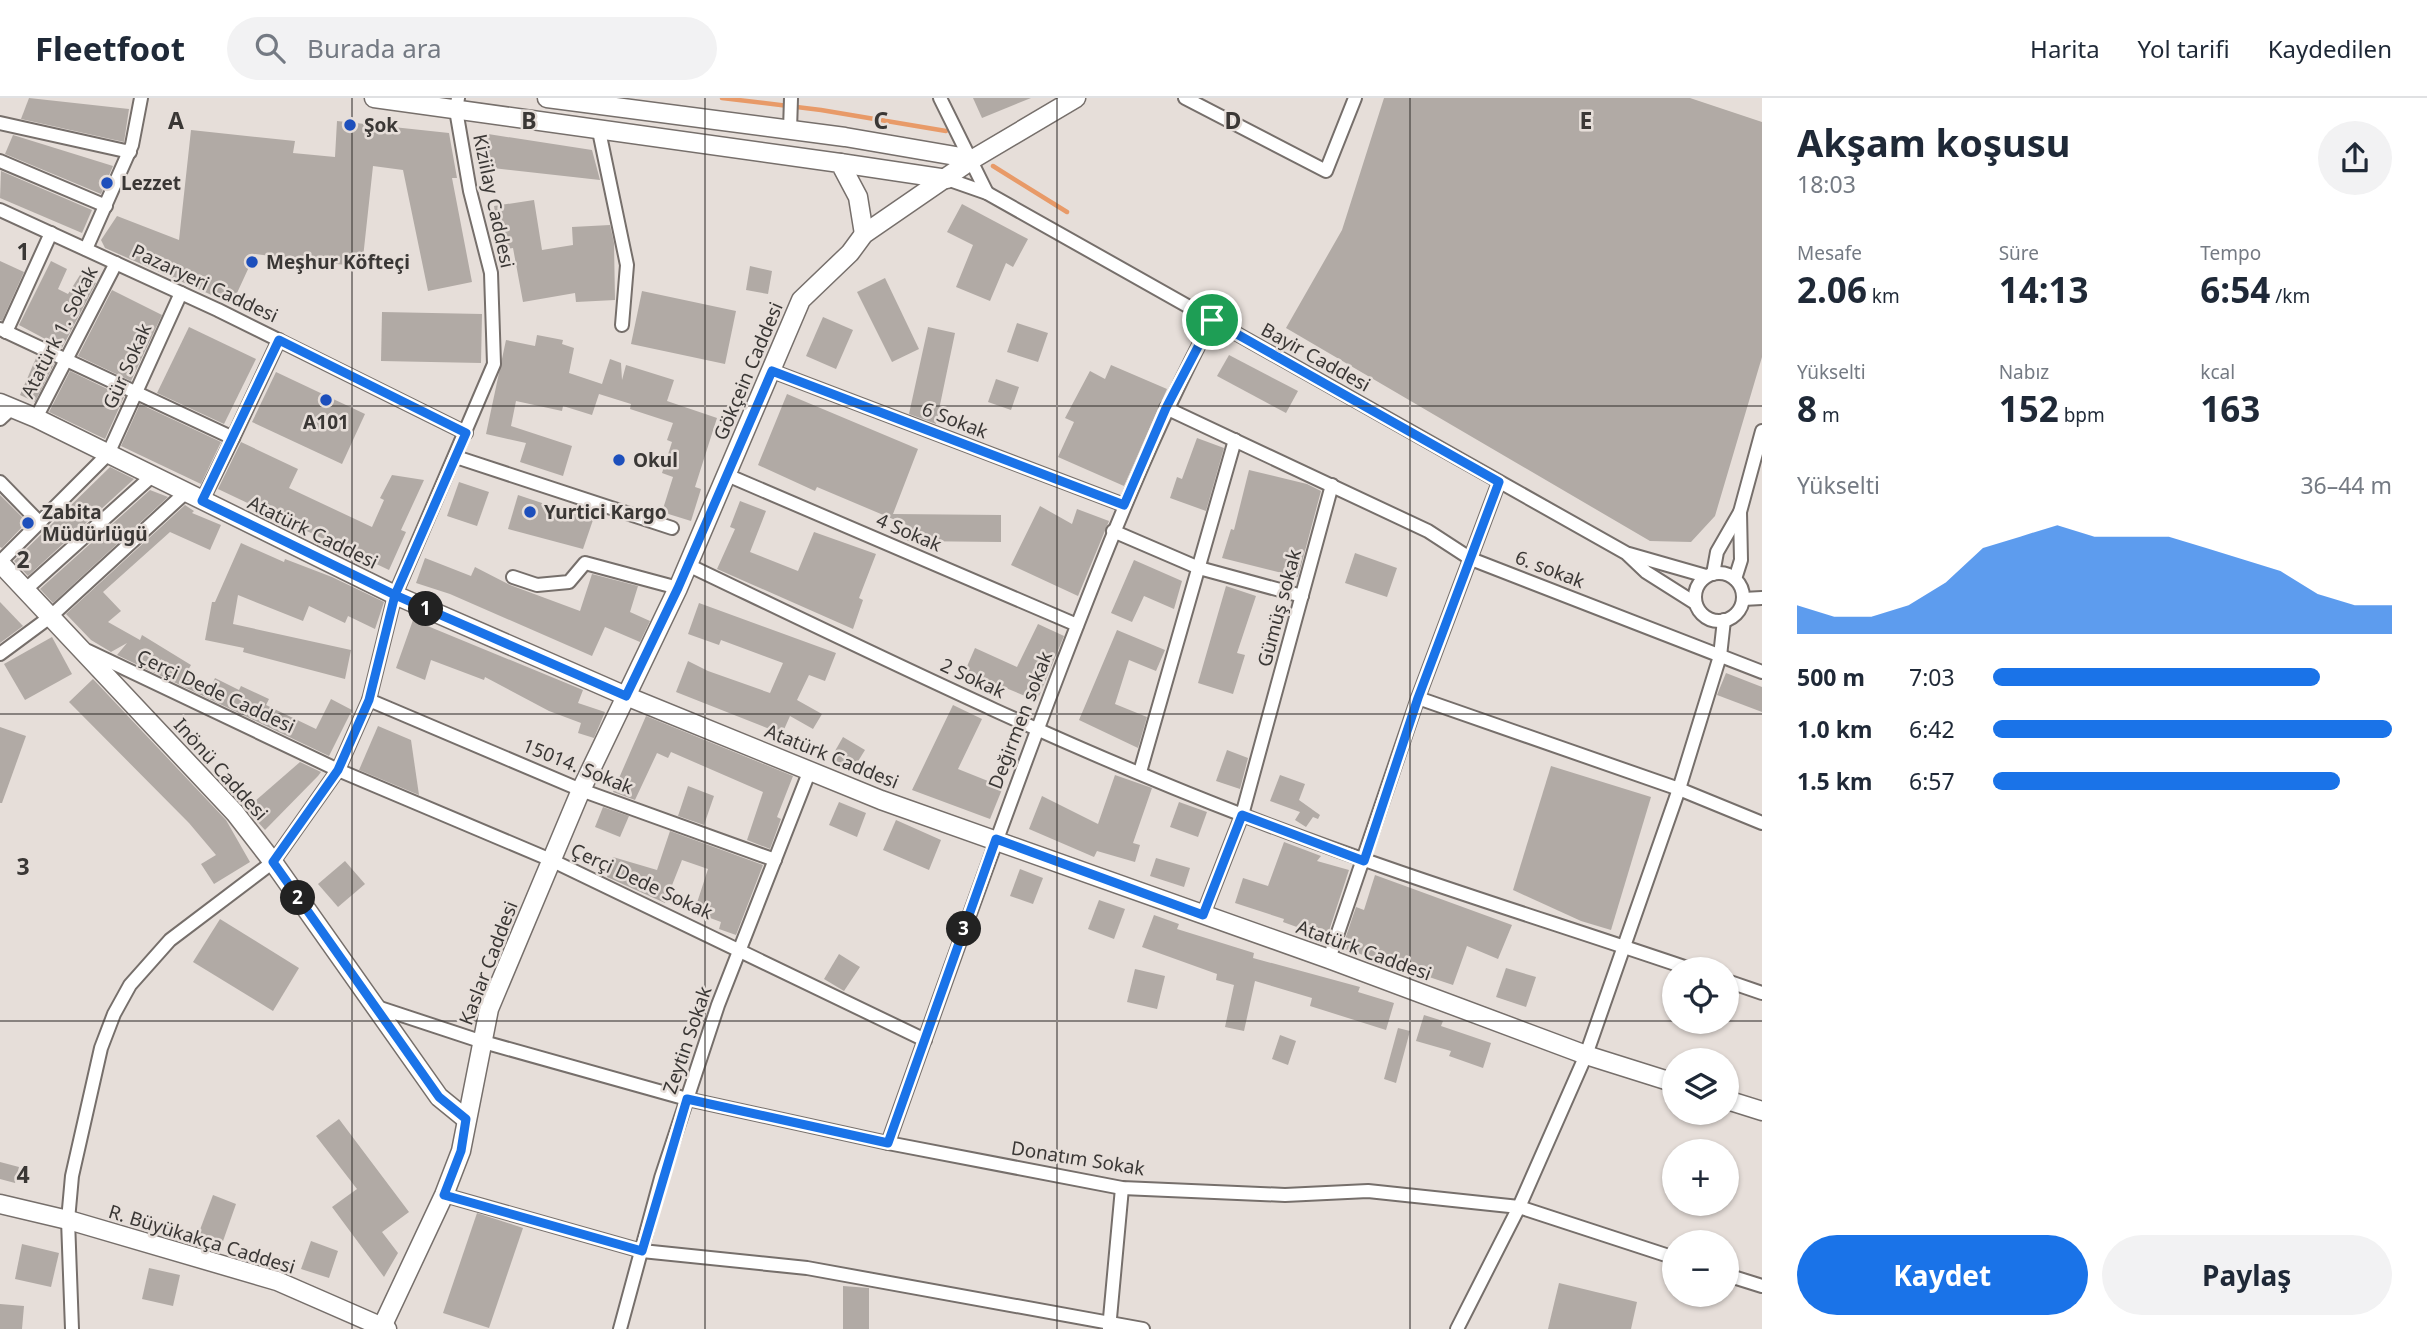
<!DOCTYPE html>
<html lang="tr">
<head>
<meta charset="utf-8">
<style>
	:root { --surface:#fff; --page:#f2f2f3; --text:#1f2937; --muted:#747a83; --line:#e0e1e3; --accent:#1a73e8 }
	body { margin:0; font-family:"Noto Sans",sans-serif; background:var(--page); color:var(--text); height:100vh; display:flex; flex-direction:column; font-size:26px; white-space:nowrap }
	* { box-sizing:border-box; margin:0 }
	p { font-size:23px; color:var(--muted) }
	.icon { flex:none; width:38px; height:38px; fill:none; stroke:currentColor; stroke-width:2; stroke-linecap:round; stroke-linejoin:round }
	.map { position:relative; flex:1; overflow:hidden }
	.panel { display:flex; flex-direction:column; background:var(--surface); width:665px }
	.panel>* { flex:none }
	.controls { position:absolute; left:1662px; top:859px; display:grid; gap:14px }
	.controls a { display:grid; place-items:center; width:77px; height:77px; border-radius:50%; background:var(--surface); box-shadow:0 2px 5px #0004; font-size:35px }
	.pin { position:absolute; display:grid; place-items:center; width:60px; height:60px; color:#fff; margin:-30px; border:4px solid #fff; border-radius:50%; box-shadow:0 2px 7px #0007 }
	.km { position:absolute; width:35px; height:35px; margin:-18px; border-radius:50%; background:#222; color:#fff; font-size:19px; line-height:35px; text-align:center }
	.round { display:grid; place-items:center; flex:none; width:74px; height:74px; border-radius:37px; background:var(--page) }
	.summary { display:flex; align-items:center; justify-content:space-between; height:119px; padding:0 35px }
	h1 { font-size:38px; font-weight:700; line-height:52px }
	.metrics { display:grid; grid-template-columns:repeat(3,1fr); gap:10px; height:119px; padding:7px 35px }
	.metrics div { display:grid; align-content:center }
	.metrics b { font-size:35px; font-weight:700 }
	.metrics small { font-size:19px; font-weight:400 }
	.metrics p { font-size:19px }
	.chart { height:196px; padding:14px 35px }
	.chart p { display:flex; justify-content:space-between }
	.chart svg { width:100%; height:126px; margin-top:7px; fill:var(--accent); opacity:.7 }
	.primary-button { display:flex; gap:14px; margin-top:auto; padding:14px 35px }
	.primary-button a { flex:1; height:80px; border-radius:42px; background:var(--accent); color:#fff; font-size:28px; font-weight:700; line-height:80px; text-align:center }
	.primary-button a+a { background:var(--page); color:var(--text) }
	ul { padding:0 35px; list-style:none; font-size:23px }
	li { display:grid; grid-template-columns:112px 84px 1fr; align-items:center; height:52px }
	li i { height:18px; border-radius:9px; background:var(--accent) }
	header { display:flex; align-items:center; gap:42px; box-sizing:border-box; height:98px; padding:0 35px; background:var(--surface); border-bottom:2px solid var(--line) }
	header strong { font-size:33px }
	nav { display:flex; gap:38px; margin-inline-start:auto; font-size:24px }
	.search { width:490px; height:63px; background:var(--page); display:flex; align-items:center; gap:18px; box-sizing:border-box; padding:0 24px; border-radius:38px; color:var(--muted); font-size:26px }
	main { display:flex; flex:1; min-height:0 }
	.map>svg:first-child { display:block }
</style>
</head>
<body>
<header>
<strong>Fleetfoot</strong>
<div class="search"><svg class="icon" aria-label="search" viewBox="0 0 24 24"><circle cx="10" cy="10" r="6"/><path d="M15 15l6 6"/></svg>Burada ara</div>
<nav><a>Harita</a><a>Yol tarifi</a><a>Kaydedilen</a></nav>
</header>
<main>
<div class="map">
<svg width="1762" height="1231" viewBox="0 0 1762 1231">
	<rect width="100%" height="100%" fill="#e6ded9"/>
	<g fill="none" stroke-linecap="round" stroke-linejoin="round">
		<!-- stream -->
		<g stroke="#e89a68" stroke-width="4.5">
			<polyline points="722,0 821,12 946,33"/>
			<polyline points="993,68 1067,114"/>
		</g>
	</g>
	<!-- building -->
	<g fill="#b1aaa5">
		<polygon points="29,0 129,11 124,44 21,21"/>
		<polygon points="973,0 1031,0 982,20"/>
		<polygon points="1384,0 1690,0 1762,24 1762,259 1715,418 1691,444 1650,443 1286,230 1342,132"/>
		<polygon points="337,23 449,35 457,80 452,80 472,184 428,193 403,72 373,68 362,169 255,156 237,195 252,202 248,213 105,150 101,142 117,118 179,142 191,32 295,43 293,55 335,59"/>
		<polygon points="488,36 592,52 600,82 484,69"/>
		<polygon points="13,37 113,68 101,96 5,56"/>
		<polygon points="1,73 92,112 82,135 0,100"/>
		<polygon points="534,102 542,152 573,147 572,129 610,127 614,145 615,202 576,204 575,195 523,204 513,150 501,152 494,108"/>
		<polygon points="962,106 1028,141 1013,169 1006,165 990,203 956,189 973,147 947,134"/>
		<polygon points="0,163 24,174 2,223 0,222"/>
		<polygon points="51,163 67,171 58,191 68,196 80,177 96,185 62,250 19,227"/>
		<polygon points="750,168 772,173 768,196 746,192"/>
		<polygon points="885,180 919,251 892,264 857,194"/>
		<polygon points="112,192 162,217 131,283 78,258"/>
		<polygon points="642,193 736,213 725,266 631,246"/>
		<polygon points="382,214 482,216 481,265 381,263"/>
		<polygon points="823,219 853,232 836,271 806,258"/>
		<polygon points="1017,225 1048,235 1038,264 1007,254"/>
		<polygon points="189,229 256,261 224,326 157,295"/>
		<polygon points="928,229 955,235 936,326 909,316"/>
		<polygon points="537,237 563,242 562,246 574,250 569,275 602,286 610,261 621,265 622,282 626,267 674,282 667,303 717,320 695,389 701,391 691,423 662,414 673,379 662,375 672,344 667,342 673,325 630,311 631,306 599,296 592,317 563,308 562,313 516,303 511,328 572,348 563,378 520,364 526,345 486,336 506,242 535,248"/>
		<polygon points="1229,257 1298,293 1286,315 1217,278"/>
		<polygon points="37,258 54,266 35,304 20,297"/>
		<polygon points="1111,267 1167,291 1124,388 1058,359 1074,324 1065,320 1090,273 1105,281"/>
		<polygon points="70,273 124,299 105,341 49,314"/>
		<polygon points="276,274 365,316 342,366 252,324"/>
		<polygon points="996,281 1019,289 1011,312 988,304"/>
		<polygon points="787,296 918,351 893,416 1001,417 1001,444 907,443 907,427 817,389 815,393 758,367"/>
		<polygon points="140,306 221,344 201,386 121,348"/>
		<polygon points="1197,340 1224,350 1206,413 1170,400 1177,379 1182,381"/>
		<polygon points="241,344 298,371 289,390 372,429 384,402 380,400 392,377 424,382 401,432 406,434 389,472 218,391"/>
		<polygon points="110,369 134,381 28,478 14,463"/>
		<polygon points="1249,372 1307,386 1321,393 1298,479 1222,460 1231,431 1234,432"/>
		<polygon points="459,384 489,394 477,428 447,418"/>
		<polygon points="150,392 168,399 53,505 40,491"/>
		<polygon points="0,397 27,424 2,450 0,449"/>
		<polygon points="518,397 593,422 583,451 508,431"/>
		<polygon points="740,403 766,413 750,454 798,473 814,434 876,456 859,500 863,502 853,531 717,471 735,431 730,429"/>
		<polygon points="185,407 194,413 192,415 221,427 210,452 170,434 103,494 121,513 108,524 140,542 142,537 191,567 184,579 210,591 215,580 239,592 241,588 269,601 266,607 316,631 331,601 352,612 329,658 117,557 127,545 111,554 91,542 66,516"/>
		<polygon points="1040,408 1072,426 1077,411 1109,423 1078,498 1011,467"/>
		<polygon points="241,445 284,464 285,461 332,479 384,504 375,531 348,518 345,525 309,508 303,523 238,497 233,526 351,552 345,581 243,554 244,550 205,542 212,504 215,504"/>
		<polygon points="1355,455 1397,470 1387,499 1345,485"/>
		<polygon points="425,460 471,478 475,469 510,487 580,513 592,476 638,488 630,514 650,523 640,544 605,529 592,558 450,496 416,485"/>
		<polygon points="1134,462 1182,483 1174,511 1144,498 1132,524 1111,515"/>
		<polygon points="1226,488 1256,498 1237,555 1245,557 1233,596 1198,585"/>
		<polygon points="0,504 23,528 0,545"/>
		<polygon points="699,505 836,555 825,583 809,577 797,602 822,616 813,631 790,618 782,636 676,594 688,563 708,573 770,595 783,565 721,542 719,547 688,536"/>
		<polygon points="413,522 583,592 578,605 605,614 594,640 578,635 581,625 549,613 485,579 484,582 431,562 425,582 396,570"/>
		<polygon points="1038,526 1064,538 1037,603 965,573 975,550 1017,569"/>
		<polygon points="1117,532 1165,552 1156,573 1129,562 1115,606 1147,619 1138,650 1079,622"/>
		<polygon points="52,539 72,576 25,602 4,566"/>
		<polygon points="1726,575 1762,589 1762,614 1717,597"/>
		<polygon points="93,581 226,722 250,764 214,786 201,766 216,757 189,725 69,604"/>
		<polygon points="953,607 982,621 958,671 1003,689 990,721 912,692"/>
		<polygon points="646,618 793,678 777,719 781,721 770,751 747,742 763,694 671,654 668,660 657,655 635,702 613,694"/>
		<polygon points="378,628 411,642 419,697 359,672"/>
		<polygon points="0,629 26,638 2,705 0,705"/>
		<polygon points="843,639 865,652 852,673 831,660"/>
		<polygon points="1227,652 1248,660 1240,691 1216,683"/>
		<polygon points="300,664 321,674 318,678 265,732 246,711"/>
		<polygon points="1551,668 1651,699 1611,832 1581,823 1513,792"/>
		<polygon points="1115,677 1152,690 1133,745 1140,747 1135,764 1097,753 1094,759 1029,731 1042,698 1098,726"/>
		<polygon points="1280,677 1305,686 1299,702 1320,717 1318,721 1313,719 1306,729 1295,722 1300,714 1270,703"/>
		<polygon points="688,688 714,698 704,727 678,718"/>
		<polygon points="839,704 866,715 857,739 829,727"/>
		<polygon points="1179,704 1207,714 1198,739 1170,729"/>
		<polygon points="603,709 629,718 620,739 595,729"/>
		<polygon points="896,722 941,742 929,772 883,752"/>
		<polygon points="670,733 763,767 736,837 719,831 721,824 694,814 708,771 682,762 665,805 607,779 613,759 657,772"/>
		<polygon points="1284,744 1321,758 1317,763 1349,772 1325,845 1314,842 1316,836 1283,824 1284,821 1235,805 1243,780 1268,788"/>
		<polygon points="1156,760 1190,770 1184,789 1150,778"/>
		<polygon points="345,763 365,786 338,809 318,786"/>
		<polygon points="1020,771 1043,780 1033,806 1010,798"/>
		<polygon points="1375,777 1512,827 1498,861 1467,848 1453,887 1342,850 1356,809 1364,812"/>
		<polygon points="1099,802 1125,811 1114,841 1088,831"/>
		<polygon points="1154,817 1179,826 1177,831 1254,855 1253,860 1360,889 1358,894 1394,905 1386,932 1310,908 1312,900 1255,883 1244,933 1225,929 1234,887 1216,882 1217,876 1142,849"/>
		<polygon points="220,821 299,870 273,913 193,864"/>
		<polygon points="839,856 860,869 844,893 824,881"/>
		<polygon points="1506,870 1536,879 1526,909 1496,899"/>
		<polygon points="1135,871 1165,878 1157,911 1127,904"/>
		<polygon points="1424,917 1443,923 1441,928 1491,945 1483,970 1449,958 1451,953 1416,943"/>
		<polygon points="1398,930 1410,933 1396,985 1384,981"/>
		<polygon points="1280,937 1296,943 1288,967 1272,961"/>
		<polygon points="339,1021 409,1114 382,1134 398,1155 384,1179 332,1109 357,1091 316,1038"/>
		<polygon points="0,1064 19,1069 15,1085 0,1081"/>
		<polygon points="213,1097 236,1106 222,1146 198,1137"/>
		<polygon points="477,1115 523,1130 489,1230 443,1215"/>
		<polygon points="311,1143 338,1153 329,1180 301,1171"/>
		<polygon points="22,1146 59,1155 51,1189 15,1181"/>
		<polygon points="149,1170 180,1177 173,1208 142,1201"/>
		<polygon points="1559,1185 1637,1204 1631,1231 1548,1231"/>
		<polygon points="843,1188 869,1190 869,1231 843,1231"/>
		<polygon points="0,1206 24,1208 22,1231 0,1231"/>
	</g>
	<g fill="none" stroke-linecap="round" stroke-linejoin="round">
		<defs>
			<g id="street">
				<polyline points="940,0 987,95"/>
				<polyline points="1185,0 1326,73 1355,0"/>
				<polyline points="0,25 130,54"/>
				<polyline points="790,32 791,0"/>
				<polyline points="599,33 627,167 622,227"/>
				<polyline points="0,63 106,108"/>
				<polyline points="947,81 987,95 1626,455 1646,474 1695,505"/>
				<polyline points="0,112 218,212 466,335"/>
				<polyline points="86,151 132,47 141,0"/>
				<polyline points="0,231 233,340 202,403"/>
				<polyline points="6,234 51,135"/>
				<polyline points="772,273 1124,407"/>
				<polyline points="1166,310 1428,433 1471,461 1762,574"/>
				<polyline points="36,320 116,165"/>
				<polyline points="0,321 13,309"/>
				<polyline points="233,340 279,242"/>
				<polyline points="456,359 672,430"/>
				<polyline points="727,377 1077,527"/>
				<polyline points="0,384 40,425"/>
				<polyline points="1113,433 1199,470 1302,498"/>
				<polyline points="1629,456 1706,478"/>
				<polyline points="0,464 108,356 181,195"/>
				<path d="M688,467C872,555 1055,645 1245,718C1392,775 1543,821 1693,872"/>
				<circle cx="1719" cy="499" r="24"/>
				<polyline points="1713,476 1717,454 1740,414 1762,333"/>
				<polyline points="513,479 537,487 569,484 585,465 678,490"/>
				<polyline points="1735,481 1741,462 1740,414"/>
				<polyline points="25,492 152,378"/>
				<polyline points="1743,501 1762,500"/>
				<polyline points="88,553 338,672 551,762 925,942"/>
				<polyline points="0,556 50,519 185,395"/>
				<polyline points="1418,600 1679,691 1762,725"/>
				<polyline points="369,602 581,692 775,762"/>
				<polyline points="1140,674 1235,342"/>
				<polyline points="1203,817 1242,717 1332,387"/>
				<polyline points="1329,861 1418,600 1499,384"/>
				<polyline points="1727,883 1762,895"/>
				<polyline points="374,908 480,943 687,1001 888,1045 1122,1090 1285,1097 1368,1093 1519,1109 1675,1160"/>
				<path d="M888,1045C944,887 1000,729 1060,572C1106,452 1152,335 1212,222"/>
				<polyline points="444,1097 642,1153 807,1170 1143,1231"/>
				<polyline points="1727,1177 1762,1188"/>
				<polyline points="72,1231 68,1122 72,1078 101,950 114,916 130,887 170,842 273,764 338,672 369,602 395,497 494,266 491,175 470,93 456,12 458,0"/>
				<polyline points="620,1231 661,1080 718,907 810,672"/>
				<polyline points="1109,1231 1122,1090"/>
				<polyline points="1457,1231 1519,1109 1586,957 1679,691 1720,558 1724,522"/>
			</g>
			<g id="secondary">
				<polyline points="374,0 840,65 858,99 864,136"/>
				<polyline points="547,0 845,39 973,61"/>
				<polyline points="840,65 947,81"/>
				<polyline points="0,305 36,320 395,497 626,598 881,702 1329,861 1586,957 1675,985"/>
				<polyline points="0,465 235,715 273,764 439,999 466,1021"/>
				<polyline points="1727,1002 1762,1013"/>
				<polyline points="0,1106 72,1123 277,1183 387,1231"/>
				<polyline points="381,1231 444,1097 461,1053 489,911 581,692 678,490 801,202 850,155 864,136 973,61 1076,0"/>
			</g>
		</defs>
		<!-- street casing -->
		<use href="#street" stroke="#766f6b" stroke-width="16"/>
		<!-- secondary casing -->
		<use href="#secondary" stroke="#766f6b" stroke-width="21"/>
		<!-- street -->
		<use href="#street" stroke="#fff" stroke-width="12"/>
		<!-- secondary -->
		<use href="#secondary" stroke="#fff" stroke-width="18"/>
	</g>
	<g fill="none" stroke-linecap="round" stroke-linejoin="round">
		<defs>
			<polyline id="route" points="1212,222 1166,310 1124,407 772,273 678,490 626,598 395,497 202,403 279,242 466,335 395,497 369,602 338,672 273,764 439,999 466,1021 461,1053 444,1097 642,1153 687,1001 888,1045 996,741 1203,817 1242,717 1364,763 1418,600 1499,384 1212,222"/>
		</defs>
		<!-- route casing -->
		<use href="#route" stroke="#fff" stroke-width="14"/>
		<!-- route -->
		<use href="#route" stroke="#1a73e8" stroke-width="9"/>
	</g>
	<!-- grid -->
	<path fill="none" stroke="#3a3735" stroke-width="2" stroke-opacity="0.55" d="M352,0V1231M705,0V1231M1057,0V1231M1410,0V1231M0,308H1762M0,616H1762M0,923H1675M1727,923H1762"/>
	<!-- markers -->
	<g fill="#1d4fbc" stroke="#e6ded9" stroke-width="2.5">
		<circle cx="350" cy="27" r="7"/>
		<circle cx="107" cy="85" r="7"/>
		<circle cx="252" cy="164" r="7"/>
		<circle cx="326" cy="302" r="7"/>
		<circle cx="619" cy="362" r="7"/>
		<circle cx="530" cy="414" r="7"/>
		<circle cx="28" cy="425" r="7"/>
	</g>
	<g text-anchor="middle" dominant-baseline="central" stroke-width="5" stroke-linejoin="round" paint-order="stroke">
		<!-- poi labels -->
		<g font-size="19" font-weight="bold" fill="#3a3735" stroke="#e6ded9" text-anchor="start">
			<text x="364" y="27">Şok</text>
			<text x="121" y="85">Lezzet</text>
			<text x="266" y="164">Meşhur Köfteçi</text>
			<text x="326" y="324" text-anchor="middle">A101</text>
			<text x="633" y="362">Okul</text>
			<text x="42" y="414">Zabita<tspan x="42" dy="22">Müdürlügü</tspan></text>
			<text x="544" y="414">Yurtici Kargo</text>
		</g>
		<!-- street labels -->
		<g font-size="19" fill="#3a3735" stroke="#e6ded9">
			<text transform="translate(494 103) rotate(78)">Kiziilay Caddesi</text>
			<text transform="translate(205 185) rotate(25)">Pazaryeri Caddesi</text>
			<text transform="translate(59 234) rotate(-63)">Atatürk 1. Sokak</text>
			<text transform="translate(1316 259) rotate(29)">Bayir Caddesi</text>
			<text transform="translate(127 268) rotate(-66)">Gür Sokak</text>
			<text transform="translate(748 273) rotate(-67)">Gökçein Caddesi</text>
			<text transform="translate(955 322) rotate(21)">6 Sokak</text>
			<text transform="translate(313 434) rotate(26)">Atatürk Caddesi</text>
			<text transform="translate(909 434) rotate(23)">4 Sokak</text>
			<text transform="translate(1550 471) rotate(21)">6. sokak</text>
			<text transform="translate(1279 510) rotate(-75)">Gümüş sokak</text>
			<text transform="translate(973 580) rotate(25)">2 Sokak</text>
			<text transform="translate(216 593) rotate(25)">Çerçi Dede Caddesi</text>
			<text transform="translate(1020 622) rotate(-69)">Değirmen sokak</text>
			<text transform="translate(832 658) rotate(22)">Atatürk Caddesi</text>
			<text transform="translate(578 668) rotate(22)">15014. Sokak</text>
			<text transform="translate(221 671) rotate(48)">Inönü Caddesi</text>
			<text transform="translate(642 783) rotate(25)">Çerçi Dede Sokak</text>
			<text transform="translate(1364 852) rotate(20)">Atatürk Caddesi</text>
			<text transform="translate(488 865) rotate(-69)">Kaslar Caddesi</text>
			<text transform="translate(687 942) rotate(-71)">Zeytin Sokak</text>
			<text transform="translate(1078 1060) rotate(9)">Donatım Sokak</text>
			<text transform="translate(202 1141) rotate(17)">R. Büyükakça Caddesi</text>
		</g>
	</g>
	<g font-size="23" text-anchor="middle" font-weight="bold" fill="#3a3735" stroke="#e6ded9" stroke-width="5" stroke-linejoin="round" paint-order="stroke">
		<text x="176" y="31">A</text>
		<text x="529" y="31">B</text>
		<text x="881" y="31">C</text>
		<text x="1233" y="31">D</text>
		<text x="1586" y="31">E</text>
		<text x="23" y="162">1</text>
		<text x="23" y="470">2</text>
		<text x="23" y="777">3</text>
		<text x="23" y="1085">4</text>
	</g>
</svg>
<div class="controls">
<a><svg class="icon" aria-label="locate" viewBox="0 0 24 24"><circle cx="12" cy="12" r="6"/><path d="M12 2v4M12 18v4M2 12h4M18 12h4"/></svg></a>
<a><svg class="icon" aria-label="layers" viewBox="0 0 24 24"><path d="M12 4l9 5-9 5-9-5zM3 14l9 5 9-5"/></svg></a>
<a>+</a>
<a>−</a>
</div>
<div class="pin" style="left:1212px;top:222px;background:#1e9e55"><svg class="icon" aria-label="arrive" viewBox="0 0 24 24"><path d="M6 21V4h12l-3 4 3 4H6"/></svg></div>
<b class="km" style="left:426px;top:511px">1</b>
<b class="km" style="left:298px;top:800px">2</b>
<b class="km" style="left:964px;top:831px">3</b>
</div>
<section class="panel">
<div class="summary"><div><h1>Akşam koşusu</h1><p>18:03</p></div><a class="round"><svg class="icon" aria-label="share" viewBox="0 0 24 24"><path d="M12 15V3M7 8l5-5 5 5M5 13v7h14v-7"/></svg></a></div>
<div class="metrics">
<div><p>Mesafe</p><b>2.06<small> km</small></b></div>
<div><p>Süre</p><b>14:13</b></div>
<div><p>Tempo</p><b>6:54<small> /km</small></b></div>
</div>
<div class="metrics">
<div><p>Yükselti</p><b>8<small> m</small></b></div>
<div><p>Nabız</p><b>152<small> bpm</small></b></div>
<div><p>kcal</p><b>163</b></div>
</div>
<div class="chart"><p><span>Yükselti</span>36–44 m</p>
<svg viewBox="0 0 160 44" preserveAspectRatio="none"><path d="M0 44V34L10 38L20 38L30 34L40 26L50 14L60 10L70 6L80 10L90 10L100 10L110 14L120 18L130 22L140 30L150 34L160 34V44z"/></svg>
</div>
<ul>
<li><b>500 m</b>7:03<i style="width:82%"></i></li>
<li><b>1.0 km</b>6:42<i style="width:100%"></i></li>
<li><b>1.5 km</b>6:57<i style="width:87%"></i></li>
</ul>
<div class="primary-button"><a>Kaydet</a><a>Paylaş</a></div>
</section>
</main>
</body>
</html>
